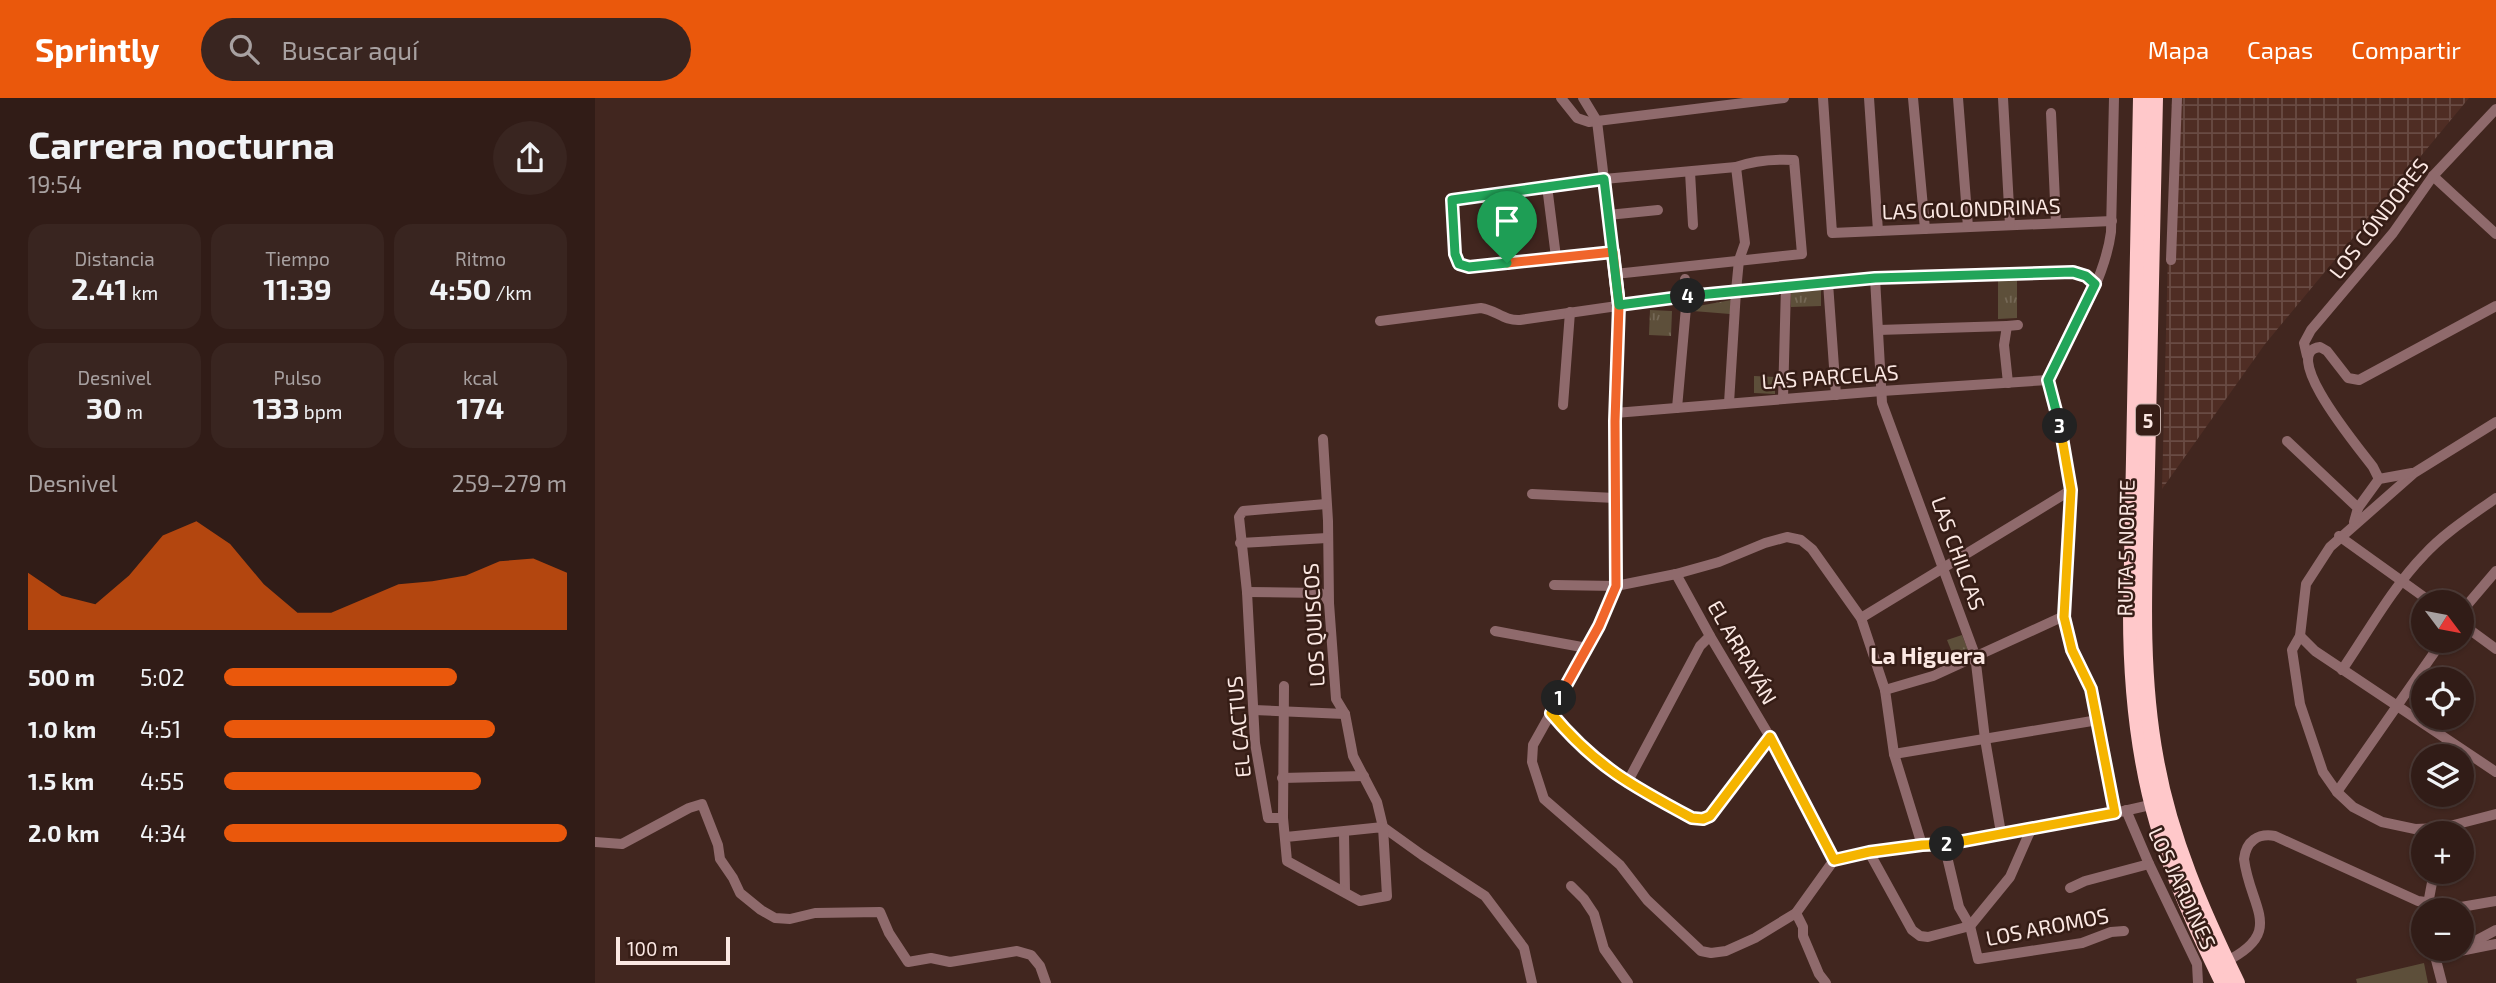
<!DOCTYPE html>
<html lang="es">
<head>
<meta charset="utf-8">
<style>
	:root { --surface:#311c17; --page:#392520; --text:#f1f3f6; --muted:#a8a1a1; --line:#4c3a36; --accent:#ea580c }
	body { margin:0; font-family:"Exo 2",sans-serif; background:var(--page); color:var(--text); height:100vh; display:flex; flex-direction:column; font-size:26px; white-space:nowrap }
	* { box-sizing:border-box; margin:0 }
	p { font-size:23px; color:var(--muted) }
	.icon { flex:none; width:38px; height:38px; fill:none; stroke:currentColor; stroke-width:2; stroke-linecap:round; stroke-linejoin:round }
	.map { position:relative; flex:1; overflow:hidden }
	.panel { display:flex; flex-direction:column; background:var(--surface); width:595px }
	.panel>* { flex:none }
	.needle { width:46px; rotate:122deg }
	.buttons { position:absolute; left:1816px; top:492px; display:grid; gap:14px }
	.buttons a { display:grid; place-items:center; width:63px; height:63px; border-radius:50%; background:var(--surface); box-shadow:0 2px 5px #0004,0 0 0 2px var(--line); font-size:35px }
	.scale { position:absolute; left:21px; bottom:18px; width:114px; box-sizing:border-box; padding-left:7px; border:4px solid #fbe8e3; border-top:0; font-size:19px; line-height:24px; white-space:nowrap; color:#fbe8e3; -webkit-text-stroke:5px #361d16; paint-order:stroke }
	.pin { position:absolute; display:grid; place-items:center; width:60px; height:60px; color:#fff; margin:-72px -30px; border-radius:50% 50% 50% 0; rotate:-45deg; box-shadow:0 0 7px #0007 }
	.pin .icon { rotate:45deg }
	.km { position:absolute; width:35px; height:35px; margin:-18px; border-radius:50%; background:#222; color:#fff; font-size:19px; line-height:35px; text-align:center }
	.round { display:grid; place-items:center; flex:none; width:74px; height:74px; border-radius:37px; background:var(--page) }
	.headline { display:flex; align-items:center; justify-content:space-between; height:119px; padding:0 28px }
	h1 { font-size:38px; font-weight:700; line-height:52px }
	.figures { display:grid; grid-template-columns:repeat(3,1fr); gap:10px; height:119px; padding:7px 28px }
	.figures div { display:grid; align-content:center; border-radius:18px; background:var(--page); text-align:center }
	.figures b { font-size:30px; font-weight:700 }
	.figures small { font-size:19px; font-weight:400 }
	.figures p { font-size:19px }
	.chart { height:196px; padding:14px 28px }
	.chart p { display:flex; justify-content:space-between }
	.chart svg { width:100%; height:126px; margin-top:7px; fill:var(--accent); opacity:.7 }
	ul { padding:0 28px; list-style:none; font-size:23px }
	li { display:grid; grid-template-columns:112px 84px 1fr; align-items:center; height:52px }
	li i { height:18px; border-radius:9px; background:var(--accent) }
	header { display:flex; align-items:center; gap:42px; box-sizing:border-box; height:98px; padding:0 35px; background:var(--accent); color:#fff }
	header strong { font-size:33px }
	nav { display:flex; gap:38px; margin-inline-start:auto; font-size:24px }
	.search { width:490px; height:63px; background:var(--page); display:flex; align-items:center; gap:18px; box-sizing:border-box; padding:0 24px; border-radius:38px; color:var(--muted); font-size:26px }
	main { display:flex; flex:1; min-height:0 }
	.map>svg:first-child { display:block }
</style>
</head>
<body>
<header>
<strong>Sprintly</strong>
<div class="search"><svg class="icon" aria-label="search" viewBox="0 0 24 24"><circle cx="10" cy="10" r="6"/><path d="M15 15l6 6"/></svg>Buscar aquí</div>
<nav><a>Mapa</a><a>Capas</a><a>Compartir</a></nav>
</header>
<main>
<section class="panel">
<div class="headline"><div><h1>Carrera nocturna</h1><p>19:54</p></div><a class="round"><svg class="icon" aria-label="share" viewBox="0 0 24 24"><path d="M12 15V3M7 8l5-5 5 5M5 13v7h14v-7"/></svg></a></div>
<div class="figures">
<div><p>Distancia</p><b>2.41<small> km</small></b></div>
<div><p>Tiempo</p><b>11:39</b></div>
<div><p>Ritmo</p><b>4:50<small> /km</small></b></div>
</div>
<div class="figures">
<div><p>Desnivel</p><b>30<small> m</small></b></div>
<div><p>Pulso</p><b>133<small> bpm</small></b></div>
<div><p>kcal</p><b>174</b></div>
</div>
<div class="chart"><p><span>Desnivel</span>259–279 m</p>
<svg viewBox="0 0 160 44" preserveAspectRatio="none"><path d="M0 44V24L10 32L20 35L30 25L40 11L50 6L60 14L70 28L80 38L90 38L100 33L110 28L120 27L130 25L140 20L150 19L160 24V44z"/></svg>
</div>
<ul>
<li><b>500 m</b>5:02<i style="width:68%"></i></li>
<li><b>1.0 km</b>4:51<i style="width:79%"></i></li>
<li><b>1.5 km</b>4:55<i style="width:75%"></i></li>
<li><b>2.0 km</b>4:34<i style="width:100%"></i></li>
</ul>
</section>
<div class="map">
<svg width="1901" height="885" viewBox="0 0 1901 885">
	<defs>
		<pattern id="industrial-grid" width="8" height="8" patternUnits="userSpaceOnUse" patternTransform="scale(1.75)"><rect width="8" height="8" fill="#4f2d24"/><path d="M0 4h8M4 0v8" fill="none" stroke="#694b44"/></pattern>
		<pattern id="park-tufts" width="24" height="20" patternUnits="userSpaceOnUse" patternTransform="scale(1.75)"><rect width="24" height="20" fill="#5d4f3a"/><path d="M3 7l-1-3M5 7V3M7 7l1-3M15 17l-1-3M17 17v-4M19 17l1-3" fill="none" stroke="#756856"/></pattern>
	</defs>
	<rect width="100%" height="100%" fill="#41261f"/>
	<!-- industrial -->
	<polygon fill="url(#industrial-grid)" points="1577,0 1874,0 1670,246 1567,391"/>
	<!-- grass -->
	<polygon fill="#5d4f3a" points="1829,865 1833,885 1762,885 1761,881"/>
	<!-- park -->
	<g fill="url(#park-tufts)">
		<polygon points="1403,181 1422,181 1422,220 1403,221"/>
		<polygon points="1226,192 1226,208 1196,209 1196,194"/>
		<polygon points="1136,202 1135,216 1098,213 1098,209"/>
		<polygon points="1055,212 1077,213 1076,238 1054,237"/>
		<polygon points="1159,278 1180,279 1180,296 1159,295"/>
		<polygon points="1367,537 1373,552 1359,559 1352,542"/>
	</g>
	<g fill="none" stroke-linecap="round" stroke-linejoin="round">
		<!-- minor -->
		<g stroke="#8f6a6c" stroke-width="10">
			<polyline points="966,0 982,20 994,24 1189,0"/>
			<path d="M988,0L1002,23L1024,207L1020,323L1021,488L1004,529L938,647L937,664L949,701L1025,767L1052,802L1106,853L1116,855L1131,853L1160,840L1201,815L1239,762C1275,754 1312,747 1349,746L1520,715L1564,705"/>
			<polyline points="1228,0 1237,135 1517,123"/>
			<polyline points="1274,0 1283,133"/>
			<polyline points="1318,0 1330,131"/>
			<polyline points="1363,0 1373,129"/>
			<polyline points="1408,0 1415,127"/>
			<path d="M1519,0L1516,134C1510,182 1475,238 1453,282L1468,338L1476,392L1469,518L1477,552L1496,591L1520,715"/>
			<polyline points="1456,15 1461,125"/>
			<polyline points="1095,74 1098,127"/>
			<polyline points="1838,78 1901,136"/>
			<polyline points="952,88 961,159"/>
			<polyline points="903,95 912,165"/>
			<polyline points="1013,117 1063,112"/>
			<path d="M1018,154L871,169L864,166L860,160L857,102L1009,81L1141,69C1161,62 1179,61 1199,62L1207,156L1020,176"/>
			<polyline points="1576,162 1582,0"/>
			<polyline points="1280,180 1287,305 1380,557 1390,641 1406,735"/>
			<polyline points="1233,185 1241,297"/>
			<path d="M785,223L886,210C901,212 909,223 925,222L1092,198L1280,180L1478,174L1491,178L1500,186"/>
			<polyline points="1283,232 1412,228"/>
			<polyline points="1712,258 1709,245 1716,232 1798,135 1838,78 1901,11"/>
			<polyline points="1413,285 1409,247 1412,228 1423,227"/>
			<polyline points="1188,301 1191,188"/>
			<polyline points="1134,305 1141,193 1144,162 1150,145 1141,69"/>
			<polyline points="968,307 975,214"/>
			<polyline points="1082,310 1092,198 1090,181"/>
			<polyline points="1020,315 1287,293 1453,282"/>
			<polyline points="1901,324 1819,375 1735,449 1711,486 1705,538 1697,552 1705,606 1728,674 1742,694 1758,709 1787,724 1820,731 1847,730 1901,716"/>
			<polyline points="728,341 733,423 734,505 741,601 750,616 758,658 782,704 788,729 827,757 890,798 929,850 937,885"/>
			<polyline points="1692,343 1763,410 1759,424"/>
			<path d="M1784,381L1778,369C1768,355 1682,254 1725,249L1732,253L1753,280L1764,282L1901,208"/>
			<polyline points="937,396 1020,400"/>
			<polyline points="1763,410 1784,381 1817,375"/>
			<polyline points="1744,438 1836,504"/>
			<polyline points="645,445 732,440"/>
			<polyline points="1081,476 1115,538 1175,639 1239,762"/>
			<polyline points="959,487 1021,488 1081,476 1124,464 1170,445 1192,439 1206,442 1217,451 1266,520 1290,592 1299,656 1327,747"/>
			<polyline points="652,494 725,495 730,498 734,505"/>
			<polyline points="1867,513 1901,473"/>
			<polyline points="1266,520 1476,392"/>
			<polyline points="1867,526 1901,551"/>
			<polyline points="900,533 992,550"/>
			<polyline points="1705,538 1720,553 1901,674"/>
			<path d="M1747,572C1773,534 1797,490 1829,457C1849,435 1876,418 1901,400"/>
			<polyline points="1290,592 1338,578 1469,518"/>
			<polyline points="659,612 750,616"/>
			<path d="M956,615C990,656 1023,681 1070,705C1081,711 1092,719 1104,721L1112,720L1118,715L1175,639"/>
			<polyline points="1299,656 1503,622"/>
			<polyline points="687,680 769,678"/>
			<polyline points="1032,685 1105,548 1115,538"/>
			<polyline points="1742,694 1848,542"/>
			<polyline points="1531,712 1554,766 1602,866 1603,885"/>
			<polyline points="688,720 689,588"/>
			<polyline points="749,735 750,794"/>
			<polyline points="691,739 788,729 792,798 765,803 692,763 688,720 673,720 660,645 652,494 644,419 648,413 731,406"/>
			<polyline points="0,744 27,746 94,710 107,706 123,747 125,761 138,780 145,795 166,812 180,820 195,821 220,815 285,814 294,835 313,864 336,860 355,864 422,853 436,857 445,868 451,885"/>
			<polyline points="1349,746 1364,809 1375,828 1383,861 1487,845 1516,834 1529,833"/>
			<polyline points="1274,754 1317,832 1325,838 1333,839 1375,828 1415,779 1437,729"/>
			<polyline points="976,788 989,801 999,816 1009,851 1033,885"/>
			<polyline points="1475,790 1490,783 1554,766"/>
			<polyline points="1833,806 1839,774"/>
			<polyline points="1201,815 1208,829 1208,838 1224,876 1231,885"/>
			<polyline points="1873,847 1901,832"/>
			<path d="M1628,865C1692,834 1655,811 1649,761C1651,743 1663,735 1680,738L1823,803L1866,809L1901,803"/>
			<polyline points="1847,885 1840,858 1901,846"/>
		</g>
		<!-- highway -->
		<g stroke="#ffc8ca" stroke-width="16">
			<path d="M1546,0L1536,516C1536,587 1543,659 1563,727C1579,782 1603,834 1628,885"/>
			<path d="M1560,0C1557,124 1555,247 1552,371C1550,468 1543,566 1561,662C1575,741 1607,813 1642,885"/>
		</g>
	</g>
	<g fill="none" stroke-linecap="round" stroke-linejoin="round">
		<defs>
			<polyline id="split-1" points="912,165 1018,154 1024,207 1020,323 1021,488 1004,528 964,600"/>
			<path id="split-2" d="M964,600L956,615C1000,668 1037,688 1097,720L1108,721L1115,718L1175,639L1239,762L1274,754L1327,747L1352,746"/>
			<polyline id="split-3" points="1352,746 1520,715 1496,591 1477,552 1469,519 1476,392 1465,328"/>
			<polyline id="split-4" points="1093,198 1280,180 1478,174 1491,178 1500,186 1453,282 1465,328"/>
			<polyline id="split-5" points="912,165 874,169 864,166 860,156 857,102 1009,81 1024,207 1093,198"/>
		</defs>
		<!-- split-1 casing -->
		<use href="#split-1" stroke="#fff" stroke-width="14"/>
		<!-- split-2 casing -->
		<use href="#split-2" stroke="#fff" stroke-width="14"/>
		<!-- split-3 casing -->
		<use href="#split-3" stroke="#fff" stroke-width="14"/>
		<!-- split-4 casing -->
		<use href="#split-4" stroke="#fff" stroke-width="14"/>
		<!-- split-5 casing -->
		<use href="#split-5" stroke="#fff" stroke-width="14"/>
		<!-- split-1 -->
		<use href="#split-1" stroke="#f0652b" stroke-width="9"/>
		<!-- split-2 -->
		<use href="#split-2" stroke="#f5b400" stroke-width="9"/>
		<!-- split-3 -->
		<use href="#split-3" stroke="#f5b400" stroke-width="9"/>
		<!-- split-4 -->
		<use href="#split-4" stroke="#22a559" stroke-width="9"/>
		<!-- split-5 -->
		<use href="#split-5" stroke="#22a559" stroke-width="9"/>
	</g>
	<g text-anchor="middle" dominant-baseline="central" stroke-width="5" stroke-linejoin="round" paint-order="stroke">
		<!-- shield labels -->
		<rect fill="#361d16" stroke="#c0aba6" stroke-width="2" x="1541" y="306.5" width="24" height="31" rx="5"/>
		<g font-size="19" font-weight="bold" fill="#fbe8e3">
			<text x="1553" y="322">5</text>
		</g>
		<!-- street labels -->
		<g font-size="21" fill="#fbe8e3" stroke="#361d16">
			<text transform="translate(1376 110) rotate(-2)">LAS GOLONDRINAS</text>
			<text transform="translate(1783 120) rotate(-52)">LOS CÓNDORES</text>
			<text transform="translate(1235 278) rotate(-4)">LAS PARCELAS</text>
			<text transform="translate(1530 450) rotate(-89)">RUTA 5 NORTE</text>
			<text transform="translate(1364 455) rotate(70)">LAS CHILCAS</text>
			<text transform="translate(718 527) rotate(-93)">LOS QUISCOS</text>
			<text transform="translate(1148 554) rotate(60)">EL ARRAYÁN</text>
			<text transform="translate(643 629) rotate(-95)">EL CACTUS</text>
			<text transform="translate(1588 790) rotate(65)">LOS JARDINES</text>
			<text transform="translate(1452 828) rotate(-11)">LOS AROMOS</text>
		</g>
		<!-- neighbourhood labels -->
		<g font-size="23" font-weight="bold" fill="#fbe8e3" stroke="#361d16">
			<text x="1333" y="557">La Higuera</text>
		</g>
	</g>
</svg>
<div class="buttons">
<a><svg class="needle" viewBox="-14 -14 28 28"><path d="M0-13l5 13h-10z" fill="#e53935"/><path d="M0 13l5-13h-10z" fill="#a8a1a1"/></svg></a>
<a><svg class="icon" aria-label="locate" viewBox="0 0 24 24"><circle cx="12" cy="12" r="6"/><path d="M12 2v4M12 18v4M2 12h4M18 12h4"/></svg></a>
<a><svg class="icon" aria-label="layers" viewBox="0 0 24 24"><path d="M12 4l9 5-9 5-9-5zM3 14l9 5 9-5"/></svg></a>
<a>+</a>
<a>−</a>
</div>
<div class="scale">100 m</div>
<div class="pin" style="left:912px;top:165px;background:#1e9e55"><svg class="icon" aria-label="arrive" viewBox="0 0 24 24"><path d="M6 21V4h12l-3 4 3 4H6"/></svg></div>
<b class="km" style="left:964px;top:600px">1</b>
<b class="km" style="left:1352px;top:746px">2</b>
<b class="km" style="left:1465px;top:328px">3</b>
<b class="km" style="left:1093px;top:198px">4</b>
</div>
</main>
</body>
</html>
